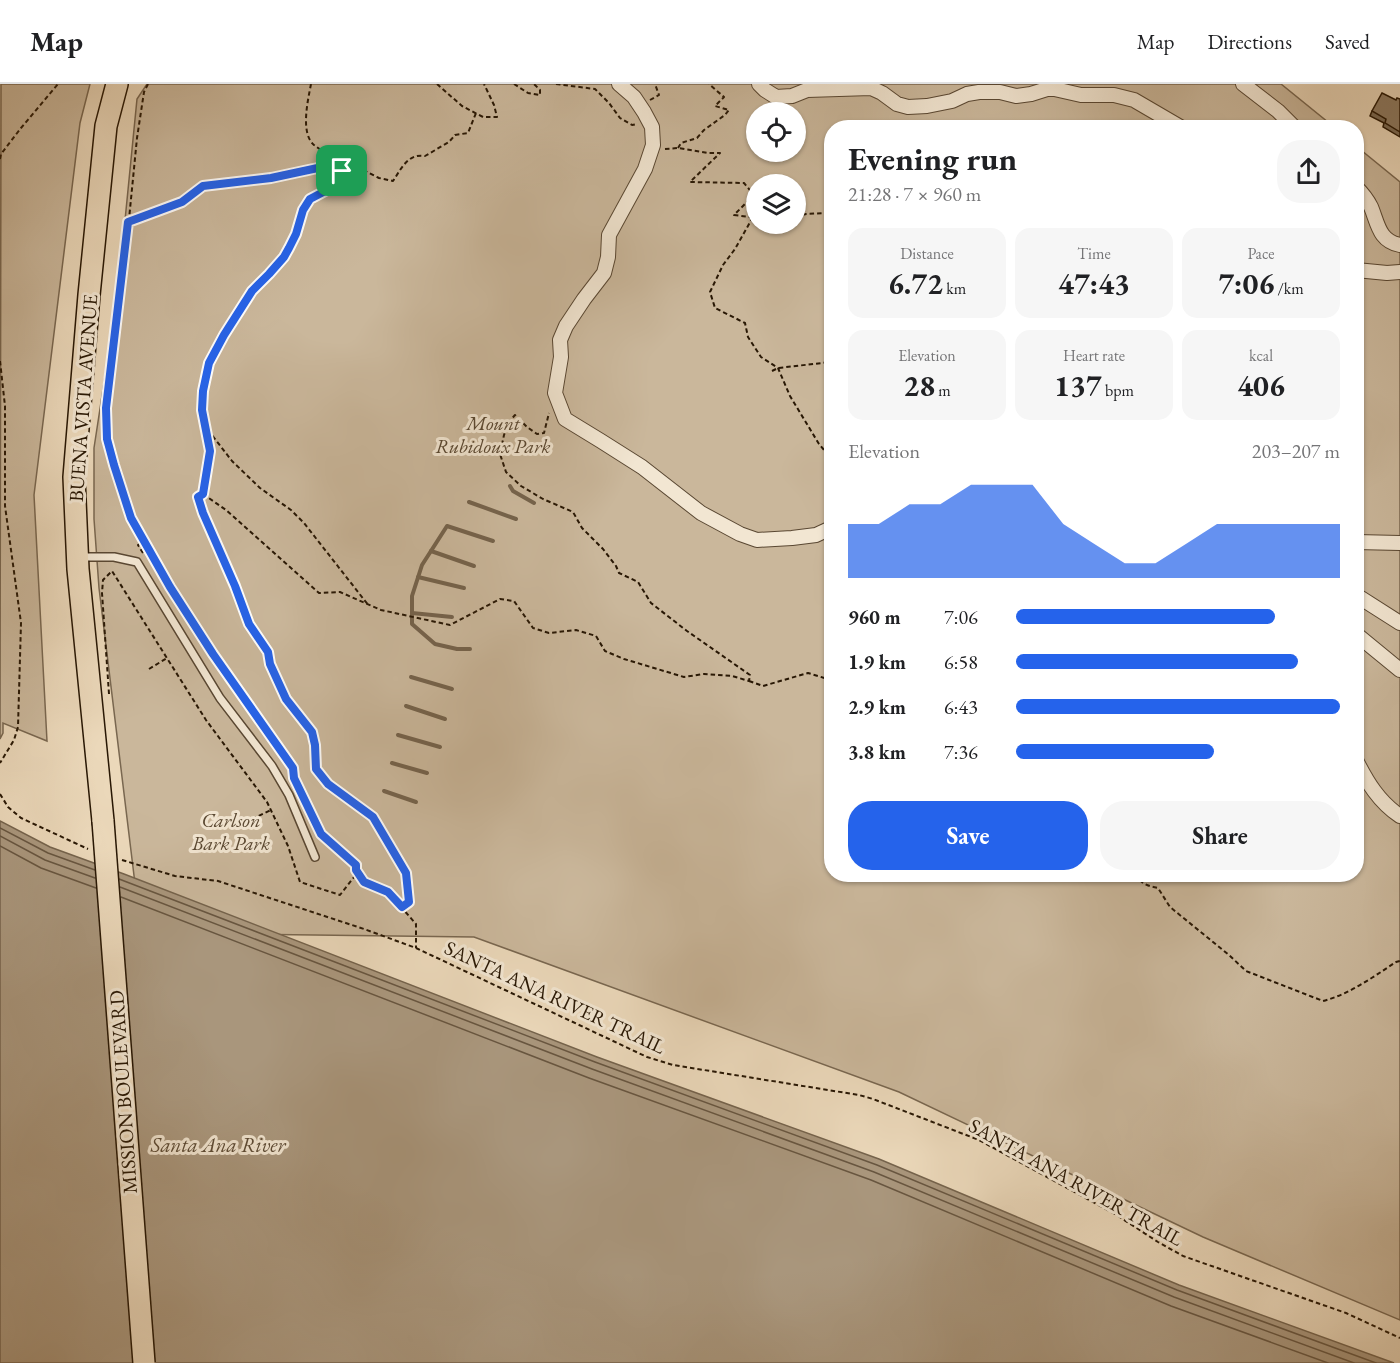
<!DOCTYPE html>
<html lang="en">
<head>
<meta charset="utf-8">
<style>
	:root { --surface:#fff; --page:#f6f6f6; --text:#202124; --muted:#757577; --line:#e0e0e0; --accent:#2563eb }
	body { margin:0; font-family:"EB Garamond",serif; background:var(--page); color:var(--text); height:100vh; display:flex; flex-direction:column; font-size:22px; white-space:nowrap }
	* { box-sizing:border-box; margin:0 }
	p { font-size:20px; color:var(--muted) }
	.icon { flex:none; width:33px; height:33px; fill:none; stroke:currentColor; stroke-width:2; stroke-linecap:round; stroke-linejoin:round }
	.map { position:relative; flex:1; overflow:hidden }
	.panel { position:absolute; left:824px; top:36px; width:540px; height:762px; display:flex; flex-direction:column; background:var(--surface); border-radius:24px; box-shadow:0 2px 4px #0004 }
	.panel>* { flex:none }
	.fabs { position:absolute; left:746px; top:18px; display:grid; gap:12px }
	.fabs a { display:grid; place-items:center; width:60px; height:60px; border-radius:50%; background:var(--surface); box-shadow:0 2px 4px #0004; font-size:30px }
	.pin { position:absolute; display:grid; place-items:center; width:51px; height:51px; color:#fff; margin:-26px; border-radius:12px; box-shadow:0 3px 9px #0006 }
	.round { display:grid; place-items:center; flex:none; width:63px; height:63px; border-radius:24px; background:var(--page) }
	.overview { display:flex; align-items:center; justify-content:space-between; height:102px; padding:0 24px }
	h1 { font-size:33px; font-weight:700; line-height:45px }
	.stats { display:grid; grid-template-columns:repeat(3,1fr); gap:9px; height:102px; padding:6px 24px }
	.stats div { display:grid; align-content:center; border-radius:15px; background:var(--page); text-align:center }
	.stats b { font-size:30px; font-weight:700 }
	.stats small { font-size:16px; font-weight:400 }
	.stats p { font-size:16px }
	.chart { height:168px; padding:12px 24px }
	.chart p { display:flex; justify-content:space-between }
	.chart svg { width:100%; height:108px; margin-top:6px; fill:var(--accent); opacity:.7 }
	.cta { display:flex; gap:12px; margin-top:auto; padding:12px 24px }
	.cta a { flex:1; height:69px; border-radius:24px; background:var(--accent); color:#fff; font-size:24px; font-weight:700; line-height:69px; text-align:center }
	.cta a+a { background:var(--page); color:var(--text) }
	ul { padding:0 24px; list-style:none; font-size:20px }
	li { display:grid; grid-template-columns:96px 72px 1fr; align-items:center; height:45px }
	li i { height:15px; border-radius:8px; background:var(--accent) }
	header { display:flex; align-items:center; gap:36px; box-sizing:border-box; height:84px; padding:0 30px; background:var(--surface); border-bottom:2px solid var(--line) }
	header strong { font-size:28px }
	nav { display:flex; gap:33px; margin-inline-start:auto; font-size:21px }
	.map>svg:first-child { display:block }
</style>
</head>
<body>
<header>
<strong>Map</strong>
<nav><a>Map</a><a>Directions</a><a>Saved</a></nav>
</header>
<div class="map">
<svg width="1400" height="1279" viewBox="0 0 1400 1279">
	<rect width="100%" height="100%" fill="#ebd8ba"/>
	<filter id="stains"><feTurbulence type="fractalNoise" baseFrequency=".00333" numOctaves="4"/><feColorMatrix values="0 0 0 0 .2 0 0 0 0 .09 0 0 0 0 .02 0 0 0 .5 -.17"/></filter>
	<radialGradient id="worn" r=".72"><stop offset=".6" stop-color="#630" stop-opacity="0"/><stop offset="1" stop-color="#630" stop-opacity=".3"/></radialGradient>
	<!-- green -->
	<g fill="#cab79b" stroke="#796750" stroke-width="1.5" fill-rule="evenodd">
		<polygon points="1,0 90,0 80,39 34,411 47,657 3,639 3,649 0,655"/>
		<path d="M147,0H1281L1334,43L831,44V790H1356V62L1400,98V1236L1203,1153L899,1008L474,853L141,849L99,504L94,435V364L118,207L137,15ZM756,28H795V68H756ZM756,100H795V140H756Z"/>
	</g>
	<!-- water -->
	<polygon fill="#a9967c" stroke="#75634c" stroke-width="1.5" points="0,737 50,763 124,790 597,973 879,1075 1179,1201 1394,1279 0,1279"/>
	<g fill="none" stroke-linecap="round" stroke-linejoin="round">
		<!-- shore -->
		<g stroke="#685640" stroke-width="1.5">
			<polyline points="0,744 48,769 95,786"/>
			<polyline points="0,752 45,776 95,794"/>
			<polyline points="0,762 41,784 96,804"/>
			<polyline points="119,795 595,978 877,1081 1177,1206 1376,1279"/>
			<polyline points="120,803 592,985 874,1088 1174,1213 1354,1279"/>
			<polyline points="121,813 589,994 871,1096 1171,1222 1328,1279"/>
		</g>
		<!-- stream -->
		<g stroke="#75634c" stroke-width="4">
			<polyline points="510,402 513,407 534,419"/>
			<polyline points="469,418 516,435"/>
			<polyline points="431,467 474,482"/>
			<polyline points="418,493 464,504"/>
			<polyline points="412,529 452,533"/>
			<polyline points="470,565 457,565 435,560 412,540 412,512 422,481 447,442 493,457"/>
			<polyline points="411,593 452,605"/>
			<polyline points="406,622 445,635"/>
			<polyline points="398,651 440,663"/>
			<polyline points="392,679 427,689"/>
			<polyline points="384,707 416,718"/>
		</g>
		<defs>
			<polyline id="lane" points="80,473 114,473 137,478 220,614 272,682 289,711 315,773"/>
			<g id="street">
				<polyline points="619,0 634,13 644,28 652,43 653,61 645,85 609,151 608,173 604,189 584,215 566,242 560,256 561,273 555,309 565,335 601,357 642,383 701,429 740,450 757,456 792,454 816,451 831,444"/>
				<polyline points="759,0 765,6 776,13 792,12 807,6 871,4 882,9 897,20 908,23 927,22 952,17 967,10 979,8 1000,8 1016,12 1031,10 1050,4 1081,11 1114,11 1134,16 1182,44"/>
				<polyline points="1243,0 1278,27 1295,44"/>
				<path d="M1356,103C1362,109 1367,115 1371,123C1378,140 1379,157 1400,161"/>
				<polyline points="1356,186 1387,189 1400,188"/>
				<polyline points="1356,458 1400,459"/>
				<polyline points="1356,511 1400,539"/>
				<polyline points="1356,550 1400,586"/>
				<path d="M1356,676C1367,698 1379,718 1400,732"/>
			</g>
			<polyline id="primary" points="103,737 78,485 74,393 89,211 106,42 117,0"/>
		</defs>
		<!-- lane casing -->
		<use href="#lane" stroke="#594732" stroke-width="10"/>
		<!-- street casing -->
		<use href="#street" stroke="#594732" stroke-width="16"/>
		<!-- primary casing -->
		<use href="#primary" stroke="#281704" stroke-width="24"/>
		<!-- path -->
		<g stroke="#281704" stroke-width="2" stroke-dasharray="4.5 3" stroke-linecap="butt">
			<polyline points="148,0 144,8 137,54 125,176 106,324 107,355 114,381 131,434 170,503 213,570 293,684 294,694 321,750 356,781 356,786 364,798 388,808 416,840 416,864"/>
			<path d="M311,0C308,16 300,49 314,61C319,65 333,73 339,77L342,87L338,91L329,105L310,115L303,126L296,150L289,164L284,173L269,190L252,206L224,251L209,279L203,307L202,326L210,367L203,410L198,413L203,429L235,502L249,540L268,568L270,580L286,615L312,648L315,661L316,685L328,700L373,733L406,789L409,818L402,823"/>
			<polyline points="437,0 462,22 483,33 497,33 494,21 484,0"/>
			<polyline points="514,0 528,9 540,11 540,6 534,0"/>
			<polyline points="556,0 595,5 609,19 620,34 632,41 637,40"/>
			<polyline points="650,16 659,11 655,0"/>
			<polyline points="678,64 681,59 697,54 704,46 725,31 729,26 715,22 724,13 709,0"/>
			<polyline points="665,65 678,64 708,69 720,69 690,98 744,99 754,111 734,131 756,134"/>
			<polyline points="0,75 1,70 21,44 58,0"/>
			<polyline points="753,133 735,165 723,181 710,208 715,224 745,239 748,253 761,273 778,284 790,312 819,360 831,374"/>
			<polyline points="795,133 806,130 826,129 831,134"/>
			<path d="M128,138L140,133L182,118L203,102L271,94L327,82L342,87L359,84L379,94L393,97C401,85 408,69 425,72L449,58L455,51L468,49L476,29"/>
			<polyline points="0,277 5,322 5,422 21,539 18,643 14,656 0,679"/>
			<polyline points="772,287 778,284 831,278"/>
			<polyline points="208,346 232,377 260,404 291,426 304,439 369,522"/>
			<polyline points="203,410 226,426 319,509 340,508 381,526 450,541 500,515 514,517 533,544 549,549 576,546 596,552 605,567 624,575 684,593 704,590 732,592 749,597 750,591 687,547 651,519 638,498 619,489 616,482 603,465 582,444 573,428 543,415 521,402 506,388 500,370 504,351 509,338 515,331 527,343 537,350 544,349 549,329"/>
			<polyline points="143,469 138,461 144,457"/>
			<polyline points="149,585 167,574"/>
			<polyline points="749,597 763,602 808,589 831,596"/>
			<polyline points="109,610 102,509 103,496 112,487 206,636 267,718 288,762 300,798 340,811 358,788"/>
			<polyline points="0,710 8,723 21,734 88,765"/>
			<polyline points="252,735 271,726"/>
			<polyline points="122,776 175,792 218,797 364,845 416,864 647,973 673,981 859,1011 873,1015 979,1056 1115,1130 1158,1158 1183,1172 1346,1229 1400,1254"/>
			<path d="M1135,790C1141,800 1148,802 1158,804L1170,823L1229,871L1246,887L1323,917C1350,910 1373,893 1396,878L1400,877"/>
		</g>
		<!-- lane -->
		<use href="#lane" stroke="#f2e6d2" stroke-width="7"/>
		<!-- street -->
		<use href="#street" stroke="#f2e6d2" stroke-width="14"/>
		<!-- primary -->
		<use href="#primary" stroke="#ebd8ba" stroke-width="21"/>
		<defs>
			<polyline id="primary-bridge" points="103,737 144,1279"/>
		</defs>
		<!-- primary-bridge casing -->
		<use href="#primary-bridge" stroke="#281704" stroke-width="24" stroke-linecap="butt"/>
		<!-- primary-bridge -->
		<use href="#primary-bridge" stroke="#ebd8ba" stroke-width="21"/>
	</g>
	<!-- wall -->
	<polygon fill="#796a55" stroke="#281704" stroke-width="1.5" points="1400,15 1400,53 1383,43 1384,39 1370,32 1372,27"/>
	<!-- building -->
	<polygon fill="#8d7b63" stroke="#281704" stroke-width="1.5" points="1382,9 1396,16 1397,14 1400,15 1400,48 1385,39 1386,35 1372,27"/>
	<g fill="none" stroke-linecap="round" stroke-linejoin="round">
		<defs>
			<polygon id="route" points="327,82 342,87 338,91 329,105 310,115 303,126 296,150 289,164 284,173 269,190 252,207 224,251 209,279 203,307 202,326 210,367 203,410 198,413 203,429 235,502 249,540 268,568 270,580 286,615 312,648 315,661 316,685 328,700 373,733 406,789 409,818 402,823 388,808 364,798 356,786 356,781 321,750 294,694 293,684 213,570 170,503 131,434 114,381 107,355 106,324 128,138 182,118 203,102 271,94"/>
		</defs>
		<!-- route casing -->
		<use href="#route" stroke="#fff" stroke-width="12"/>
		<!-- route -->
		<use href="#route" stroke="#2563eb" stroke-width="8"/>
	</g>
	<g text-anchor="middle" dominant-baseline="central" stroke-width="6" stroke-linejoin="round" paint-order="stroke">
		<!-- street labels -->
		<g font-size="20" fill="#281704" stroke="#f2e6d2">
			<text transform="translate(83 314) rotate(-86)">BUENA VISTA AVENUE</text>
			<text transform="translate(555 913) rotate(25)">SANTA ANA RIVER TRAIL</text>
			<text transform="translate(123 1008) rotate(-94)">MISSION BOULEVARD</text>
			<text transform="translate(1076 1098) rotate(29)">SANTA ANA RIVER TRAIL</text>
		</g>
		<!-- park labels -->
		<g font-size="20" font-style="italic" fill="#594731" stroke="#f2e6d2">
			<text x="493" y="339">Mount<tspan x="493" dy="23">Rubidoux Park</tspan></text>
			<text x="231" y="736">Carlson<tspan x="231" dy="23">Bark Park</tspan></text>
		</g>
		<!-- water labels -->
		<g font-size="21" font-style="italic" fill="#5c4a34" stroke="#f2e6d2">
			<text x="218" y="1060">Santa Ana River</text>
		</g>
	</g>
	<rect width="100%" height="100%" filter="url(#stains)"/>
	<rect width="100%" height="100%" fill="url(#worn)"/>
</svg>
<div class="fabs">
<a><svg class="icon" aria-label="locate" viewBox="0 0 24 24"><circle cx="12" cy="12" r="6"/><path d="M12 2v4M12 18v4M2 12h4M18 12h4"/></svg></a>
<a><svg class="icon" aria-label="layers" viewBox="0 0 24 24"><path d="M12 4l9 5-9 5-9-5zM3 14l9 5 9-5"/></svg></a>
</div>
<div class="pin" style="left:342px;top:87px;background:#1e9e55"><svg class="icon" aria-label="arrive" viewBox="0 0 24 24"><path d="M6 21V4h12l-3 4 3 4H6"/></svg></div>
<section class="panel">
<div class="overview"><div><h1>Evening run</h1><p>21:28 · 7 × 960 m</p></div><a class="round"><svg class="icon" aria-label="share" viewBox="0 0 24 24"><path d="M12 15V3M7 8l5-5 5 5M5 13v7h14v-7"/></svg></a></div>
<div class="stats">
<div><p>Distance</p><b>6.72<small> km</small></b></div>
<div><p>Time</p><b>47:43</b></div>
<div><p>Pace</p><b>7:06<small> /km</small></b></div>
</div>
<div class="stats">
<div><p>Elevation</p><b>28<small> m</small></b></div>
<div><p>Heart rate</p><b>137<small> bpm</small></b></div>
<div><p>kcal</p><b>406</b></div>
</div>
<div class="chart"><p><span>Elevation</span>203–207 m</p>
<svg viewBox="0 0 160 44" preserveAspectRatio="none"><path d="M0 44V22L10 22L20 14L30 14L40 6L50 6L60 6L70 22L80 30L90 38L100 38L110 30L120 22L130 22L140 22L150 22L160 22V44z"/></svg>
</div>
<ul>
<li><b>960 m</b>7:06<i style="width:80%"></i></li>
<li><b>1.9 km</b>6:58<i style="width:87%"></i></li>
<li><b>2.9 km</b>6:43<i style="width:100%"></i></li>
<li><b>3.8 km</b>7:36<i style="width:61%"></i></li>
</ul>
<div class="cta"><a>Save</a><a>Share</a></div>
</section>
</div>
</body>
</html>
